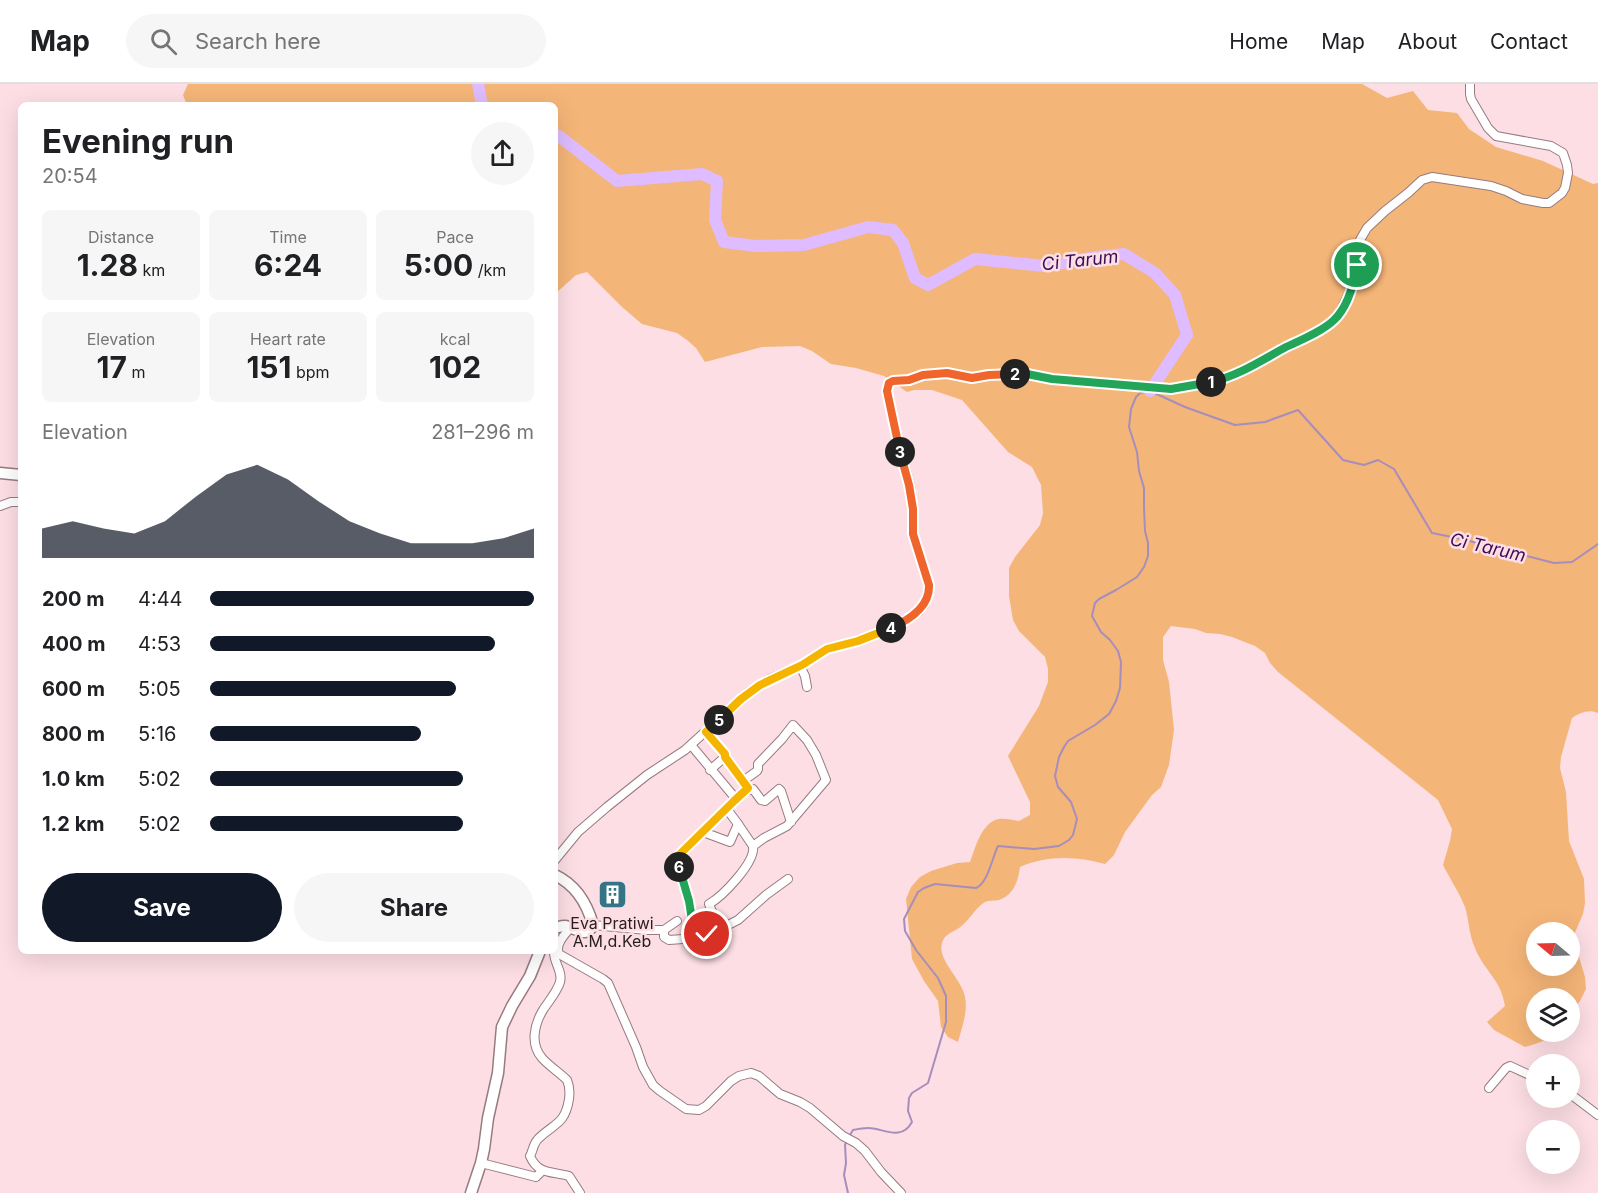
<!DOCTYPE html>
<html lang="en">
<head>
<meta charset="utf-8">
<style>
	:root { --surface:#fff; --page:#f6f6f6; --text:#202124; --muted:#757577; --line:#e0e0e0; --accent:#111827 }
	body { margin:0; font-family:Inter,sans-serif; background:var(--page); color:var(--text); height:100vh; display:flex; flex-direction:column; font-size:22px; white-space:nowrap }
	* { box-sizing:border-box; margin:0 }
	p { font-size:20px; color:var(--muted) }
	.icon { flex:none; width:33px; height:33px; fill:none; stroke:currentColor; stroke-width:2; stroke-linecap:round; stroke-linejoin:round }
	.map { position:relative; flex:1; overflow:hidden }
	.sheet { position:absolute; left:18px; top:18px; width:540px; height:852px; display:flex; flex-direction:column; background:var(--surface); border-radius:9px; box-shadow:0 6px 24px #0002 }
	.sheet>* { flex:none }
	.needle { width:39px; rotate:289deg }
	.controls { position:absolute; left:1526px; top:838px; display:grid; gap:12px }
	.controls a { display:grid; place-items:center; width:54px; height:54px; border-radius:50%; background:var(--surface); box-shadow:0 6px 24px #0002; font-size:30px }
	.pin { position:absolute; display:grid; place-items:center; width:51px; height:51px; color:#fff; margin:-26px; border:3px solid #fff; border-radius:50%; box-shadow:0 2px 6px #0007 }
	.km { position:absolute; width:30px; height:30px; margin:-15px; border-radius:50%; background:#222; color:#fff; font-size:16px; line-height:30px; text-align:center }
	.round { display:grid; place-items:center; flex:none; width:63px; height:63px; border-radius:32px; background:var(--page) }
	.overview { display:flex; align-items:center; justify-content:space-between; height:102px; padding:0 24px }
	h1 { font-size:33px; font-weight:700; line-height:45px }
	.stats { display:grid; grid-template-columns:repeat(3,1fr); gap:9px; height:102px; padding:6px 24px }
	.stats div { display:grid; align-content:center; border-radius:9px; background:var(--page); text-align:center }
	.stats b { font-size:30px; font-weight:700 }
	.stats small { font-size:16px; font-weight:400 }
	.stats p { font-size:16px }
	.chart { height:168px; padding:12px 24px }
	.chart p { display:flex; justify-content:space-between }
	.chart svg { width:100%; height:108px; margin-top:6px; fill:var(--accent); opacity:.7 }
	.button { display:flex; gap:12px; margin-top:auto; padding:12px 24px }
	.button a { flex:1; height:69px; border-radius:36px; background:var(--accent); color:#fff; font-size:24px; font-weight:700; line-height:69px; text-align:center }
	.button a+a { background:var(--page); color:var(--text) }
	ul { padding:0 24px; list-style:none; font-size:20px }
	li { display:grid; grid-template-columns:96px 72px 1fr; align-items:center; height:45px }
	li i { height:15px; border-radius:8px; background:var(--accent) }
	header { display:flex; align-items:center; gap:36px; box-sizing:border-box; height:84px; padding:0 30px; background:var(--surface); border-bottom:2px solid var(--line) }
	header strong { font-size:28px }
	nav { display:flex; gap:33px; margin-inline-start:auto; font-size:21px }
	.search { width:420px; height:54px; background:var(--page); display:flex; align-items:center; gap:15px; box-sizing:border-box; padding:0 21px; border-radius:33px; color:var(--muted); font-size:22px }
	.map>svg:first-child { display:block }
</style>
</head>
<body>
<header>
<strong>Map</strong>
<div class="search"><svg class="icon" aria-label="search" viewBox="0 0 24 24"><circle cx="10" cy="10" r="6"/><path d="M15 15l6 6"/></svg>Search here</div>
<nav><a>Home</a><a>Map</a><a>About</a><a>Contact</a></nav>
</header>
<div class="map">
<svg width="1598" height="1109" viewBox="0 0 1598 1109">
	<rect width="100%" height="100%" fill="#fcdee4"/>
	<!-- green -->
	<path fill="#f4b578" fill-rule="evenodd" d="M188,0H1362L1387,14L1413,7L1428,26L1457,29L1469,45L1496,63L1543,77L1593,100L1598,99V629C1588,625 1580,629 1572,634L1561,673L1560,684L1566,708L1569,757L1584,795L1585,819L1583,830L1573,853L1585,893L1586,905L1580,917L1569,932V915H1536V948H1557C1547,956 1537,960 1525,963L1494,946L1487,938L1505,922C1501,895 1484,887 1475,864C1469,851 1469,836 1465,823C1459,808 1450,795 1443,781L1450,757L1452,745L1438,716L1278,588L1270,579L1265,569L1255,562L1232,553L1220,550L1206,549L1195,545L1171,542L1163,553V576L1169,598L1174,646L1169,681L1161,703L1152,711L1125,748L1114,771L1105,780C1077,772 1046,771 1020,783C1018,797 1014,811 999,816C994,817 989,816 985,818C975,824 969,837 959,844C952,848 944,851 942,859C937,876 962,895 965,913C968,928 962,943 958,958L948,953L941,943L938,917L924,897L912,875L906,815L911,803L920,793L931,787L957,779L970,778C975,765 980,743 995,736C1002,733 1012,736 1019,737L1030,731V718L1008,672L1039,622L1048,598V585L1045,573L1019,547L1013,536L1009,512V484L1015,473L1040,441L1043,429L1041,401L1032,383L1008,368L962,316L932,306H914L907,308L884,292L856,284L831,280L812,267L800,262L762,263L705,278L696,264L687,256L677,249L642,240L622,223L587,188L576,191L555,210V21H187L183,11ZM1536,849H1569V882H1536Z"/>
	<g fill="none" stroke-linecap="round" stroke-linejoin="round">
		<!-- stream -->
		<g stroke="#a78dbc" stroke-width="2">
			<path d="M850,1051L853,1046C858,1045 863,1044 868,1044C883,1044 901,1058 912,1038L908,1027L909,1014L912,1009L928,999L946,938V912L938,894L916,866L905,847L904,835L918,808L924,804L935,800L976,804C988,799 992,774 998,762L1034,765L1059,762L1069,756L1073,751L1077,735L1071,718L1058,703L1055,692L1059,673L1064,663L1068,657L1095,641L1109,630L1116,617L1120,604L1121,578L1118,567L1110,556L1101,548L1092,532L1095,519L1099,515L1116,506L1137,493L1144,483L1148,472V459L1145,447L1144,424V404L1139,387L1137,368L1129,343L1131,325L1136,313L1140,309L1150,307L1185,323L1235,341L1265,338L1298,326L1343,376L1364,381L1378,376L1394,385L1432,449L1462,455L1554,479L1572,478L1598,460"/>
			<polyline points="847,1056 845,1061 846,1079 844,1091 848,1109"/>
		</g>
		<!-- river -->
		<g stroke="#debcff" stroke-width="12">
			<polyline points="478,0 482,21"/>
			<polyline points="555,51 559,52 617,97 702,90 717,97 715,136 724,158 756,162 804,161 868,143 893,146 903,159 915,194 928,201 975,175 1045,182 1096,173 1124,170 1155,189 1175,211 1187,251 1150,307"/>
		</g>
		<defs>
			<g id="minor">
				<polyline points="0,422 11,418 21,418"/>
				<polyline points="800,582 805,592 807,603"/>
				<polyline points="706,648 725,670 725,673"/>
				<polyline points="691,661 736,715"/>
				<polyline points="746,707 753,705 761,716 765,717 779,705 781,707 791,738"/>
				<polyline points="726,724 738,740"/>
				<polyline points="703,748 730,758 738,740 753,762 764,754 787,742 826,696 816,671 807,656 793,641 782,655 758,680 758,685 757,687 743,697"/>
				<polyline points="555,776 578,748 607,723 647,691 685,666 749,608 772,594 802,581 827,565 858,557 898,542 918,528 924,521 929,508 929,501 913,450 913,425 910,401 897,355 887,307 889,299 893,297 909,296 923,291 947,289 972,294 989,291 1027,290 1052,295 1174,305 1210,299 1229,293 1313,250 1333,237 1340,228 1352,203 1357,181 1360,156 1367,144 1385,127 1408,109 1422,96 1432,93 1491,102 1506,107 1522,115 1543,119 1549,119 1562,109 1565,104 1568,89 1567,81 1563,69 1551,62 1496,52 1488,44 1471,15 1470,10 1470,0"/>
				<polyline points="593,841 647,846 664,846 664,853 669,856 683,855 720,845 738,836 766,811 788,795"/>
				<path d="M570,844C564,852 555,860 559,870L603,895L608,899L636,963L643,983L653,1001L660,1007L686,1025L699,1026L706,1022L731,997L739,992L751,989L759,992L780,1010L800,1018L810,1024L843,1052L856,1059L865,1067L881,1088L901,1109"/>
				<path d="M719,845L709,820C723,812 756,778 753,762"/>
				<polyline points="664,846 677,837"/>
				<polyline points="698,852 692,836 689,817 677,778 677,773 734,716 749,704 725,673 710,686"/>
				<path d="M554,867C553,878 563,887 560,898C557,908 548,918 543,926C534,941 530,960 542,974C549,982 559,988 567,996C570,1003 570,1008 569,1015C565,1041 554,1039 538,1055C533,1060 533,1067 530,1072C538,1091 552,1087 569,1092L580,1109"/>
				<polyline points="1489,1004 1506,984 1510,982 1536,994"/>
				<polyline points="1569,1009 1598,1031"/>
				<polyline points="481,1079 536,1093 542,1087"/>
			</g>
			<g id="major">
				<polyline points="0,389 21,391"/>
				<path d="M555,791C576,801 587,819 593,841C586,855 577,844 565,842C561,842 559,843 555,844"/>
				<polyline points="471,1109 481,1079 484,1065 488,1034 498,989 502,943 512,922 530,892 540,867"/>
			</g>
		</defs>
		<!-- minor casing -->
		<use href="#minor" stroke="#967b80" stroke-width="10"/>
		<!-- major casing -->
		<use href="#major" stroke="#967b80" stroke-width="13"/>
		<!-- minor -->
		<use href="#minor" stroke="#fff" stroke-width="8"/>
		<!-- major -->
		<use href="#major" stroke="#fff" stroke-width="10"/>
	</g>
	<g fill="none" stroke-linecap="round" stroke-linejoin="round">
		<defs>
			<path id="split-1" d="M1211,298C1238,292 1262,276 1286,263C1301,256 1323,247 1334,236C1348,223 1354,199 1357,181"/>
			<polyline id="split-2" points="1015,290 1027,290 1052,295 1171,305 1211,298"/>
			<polyline id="split-3" points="900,368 887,307 889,299 893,297 909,296 923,291 947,289 972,294 989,291 1015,290"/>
			<path id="split-4" d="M891,544C909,536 930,523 929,501L913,450V425L909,401L900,368"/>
			<polyline id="split-5" points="719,636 741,615 760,601 802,581 827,565 858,557 891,544"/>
			<polyline id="split-6" points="679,783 677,773 734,717 748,704 725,673 725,670 706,648 719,636"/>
			<polyline id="split-7" points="679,783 689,817 692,836 698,852 707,850"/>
		</defs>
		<!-- split-1 casing -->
		<use href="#split-1" stroke="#fff" stroke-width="12"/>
		<!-- split-2 casing -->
		<use href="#split-2" stroke="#fff" stroke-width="12"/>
		<!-- split-3 casing -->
		<use href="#split-3" stroke="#fff" stroke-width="12"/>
		<!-- split-4 casing -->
		<use href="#split-4" stroke="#fff" stroke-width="12"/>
		<!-- split-5 casing -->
		<use href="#split-5" stroke="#fff" stroke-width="12"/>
		<!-- split-6 casing -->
		<use href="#split-6" stroke="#fff" stroke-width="12"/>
		<!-- split-7 casing -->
		<use href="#split-7" stroke="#fff" stroke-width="12"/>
		<!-- split-1 -->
		<use href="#split-1" stroke="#22a559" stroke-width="8"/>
		<!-- split-2 -->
		<use href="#split-2" stroke="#22a559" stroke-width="8"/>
		<!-- split-3 -->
		<use href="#split-3" stroke="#f0652b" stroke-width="8"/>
		<!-- split-4 -->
		<use href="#split-4" stroke="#f0652b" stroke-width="8"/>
		<!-- split-5 -->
		<use href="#split-5" stroke="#f5b400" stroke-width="8"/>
		<!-- split-6 -->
		<use href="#split-6" stroke="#f5b400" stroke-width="8"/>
		<!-- split-7 -->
		<use href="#split-7" stroke="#22a559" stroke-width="8"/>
	</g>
	<!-- icons -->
	<defs>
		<symbol id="building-square" viewBox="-11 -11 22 22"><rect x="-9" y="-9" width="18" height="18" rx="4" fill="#337487" stroke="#fcdee4"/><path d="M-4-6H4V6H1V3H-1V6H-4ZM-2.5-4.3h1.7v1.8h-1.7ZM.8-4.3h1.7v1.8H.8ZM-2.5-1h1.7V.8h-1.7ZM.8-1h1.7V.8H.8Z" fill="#fff"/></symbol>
	</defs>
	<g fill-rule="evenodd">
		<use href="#building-square" x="596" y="794" width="33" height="33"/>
	</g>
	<g text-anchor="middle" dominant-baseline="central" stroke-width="5" stroke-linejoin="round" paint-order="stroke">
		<!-- poi labels -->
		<g font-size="16" fill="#281e20" stroke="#fcdee4">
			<text x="612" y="839">Eva Pratiwi<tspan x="612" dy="18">A.M,d.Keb</tspan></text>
		</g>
		<!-- water labels -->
		<g font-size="18" font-style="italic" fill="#3a0e57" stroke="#fcdee4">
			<text transform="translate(1080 176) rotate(-6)">Ci Tarum</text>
			<text transform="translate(1488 463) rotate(13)">Ci Tarum</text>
		</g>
	</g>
</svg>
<div class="controls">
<a><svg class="needle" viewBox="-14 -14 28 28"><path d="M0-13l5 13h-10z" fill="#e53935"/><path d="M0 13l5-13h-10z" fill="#757577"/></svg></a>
<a><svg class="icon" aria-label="layers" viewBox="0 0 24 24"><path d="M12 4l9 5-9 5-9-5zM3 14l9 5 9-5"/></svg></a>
<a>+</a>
<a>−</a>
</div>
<div class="pin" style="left:1357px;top:181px;background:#1e9e55"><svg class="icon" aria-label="arrive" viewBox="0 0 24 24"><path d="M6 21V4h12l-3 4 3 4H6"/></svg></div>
<div class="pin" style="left:707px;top:850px;background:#d93025"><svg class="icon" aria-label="check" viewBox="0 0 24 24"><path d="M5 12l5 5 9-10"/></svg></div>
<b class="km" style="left:1211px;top:298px">1</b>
<b class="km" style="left:1015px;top:290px">2</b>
<b class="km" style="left:900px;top:368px">3</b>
<b class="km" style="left:891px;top:544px">4</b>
<b class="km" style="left:719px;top:636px">5</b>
<b class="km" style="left:679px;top:783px">6</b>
<section class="sheet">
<div class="overview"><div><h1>Evening run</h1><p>20:54</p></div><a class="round"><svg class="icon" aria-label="share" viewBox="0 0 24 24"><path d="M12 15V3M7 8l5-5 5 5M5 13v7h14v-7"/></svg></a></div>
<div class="stats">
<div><p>Distance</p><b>1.28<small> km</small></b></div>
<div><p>Time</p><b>6:24</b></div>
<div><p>Pace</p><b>5:00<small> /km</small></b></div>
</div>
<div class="stats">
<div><p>Elevation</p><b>17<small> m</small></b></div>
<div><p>Heart rate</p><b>151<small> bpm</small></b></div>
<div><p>kcal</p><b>102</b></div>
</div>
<div class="chart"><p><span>Elevation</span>281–296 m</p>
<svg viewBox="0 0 160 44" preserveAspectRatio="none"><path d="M0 44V32L10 29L20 32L30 34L40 29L50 19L60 10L70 6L80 12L90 21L100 29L110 34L120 38L130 38L140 38L150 36L160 32V44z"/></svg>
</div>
<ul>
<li><b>200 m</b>4:44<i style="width:100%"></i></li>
<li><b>400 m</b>4:53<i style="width:88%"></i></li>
<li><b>600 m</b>5:05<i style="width:76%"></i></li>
<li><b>800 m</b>5:16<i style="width:65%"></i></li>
<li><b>1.0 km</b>5:02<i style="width:78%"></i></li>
<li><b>1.2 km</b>5:02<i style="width:78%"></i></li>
</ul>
<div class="button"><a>Save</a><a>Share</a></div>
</section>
</div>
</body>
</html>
